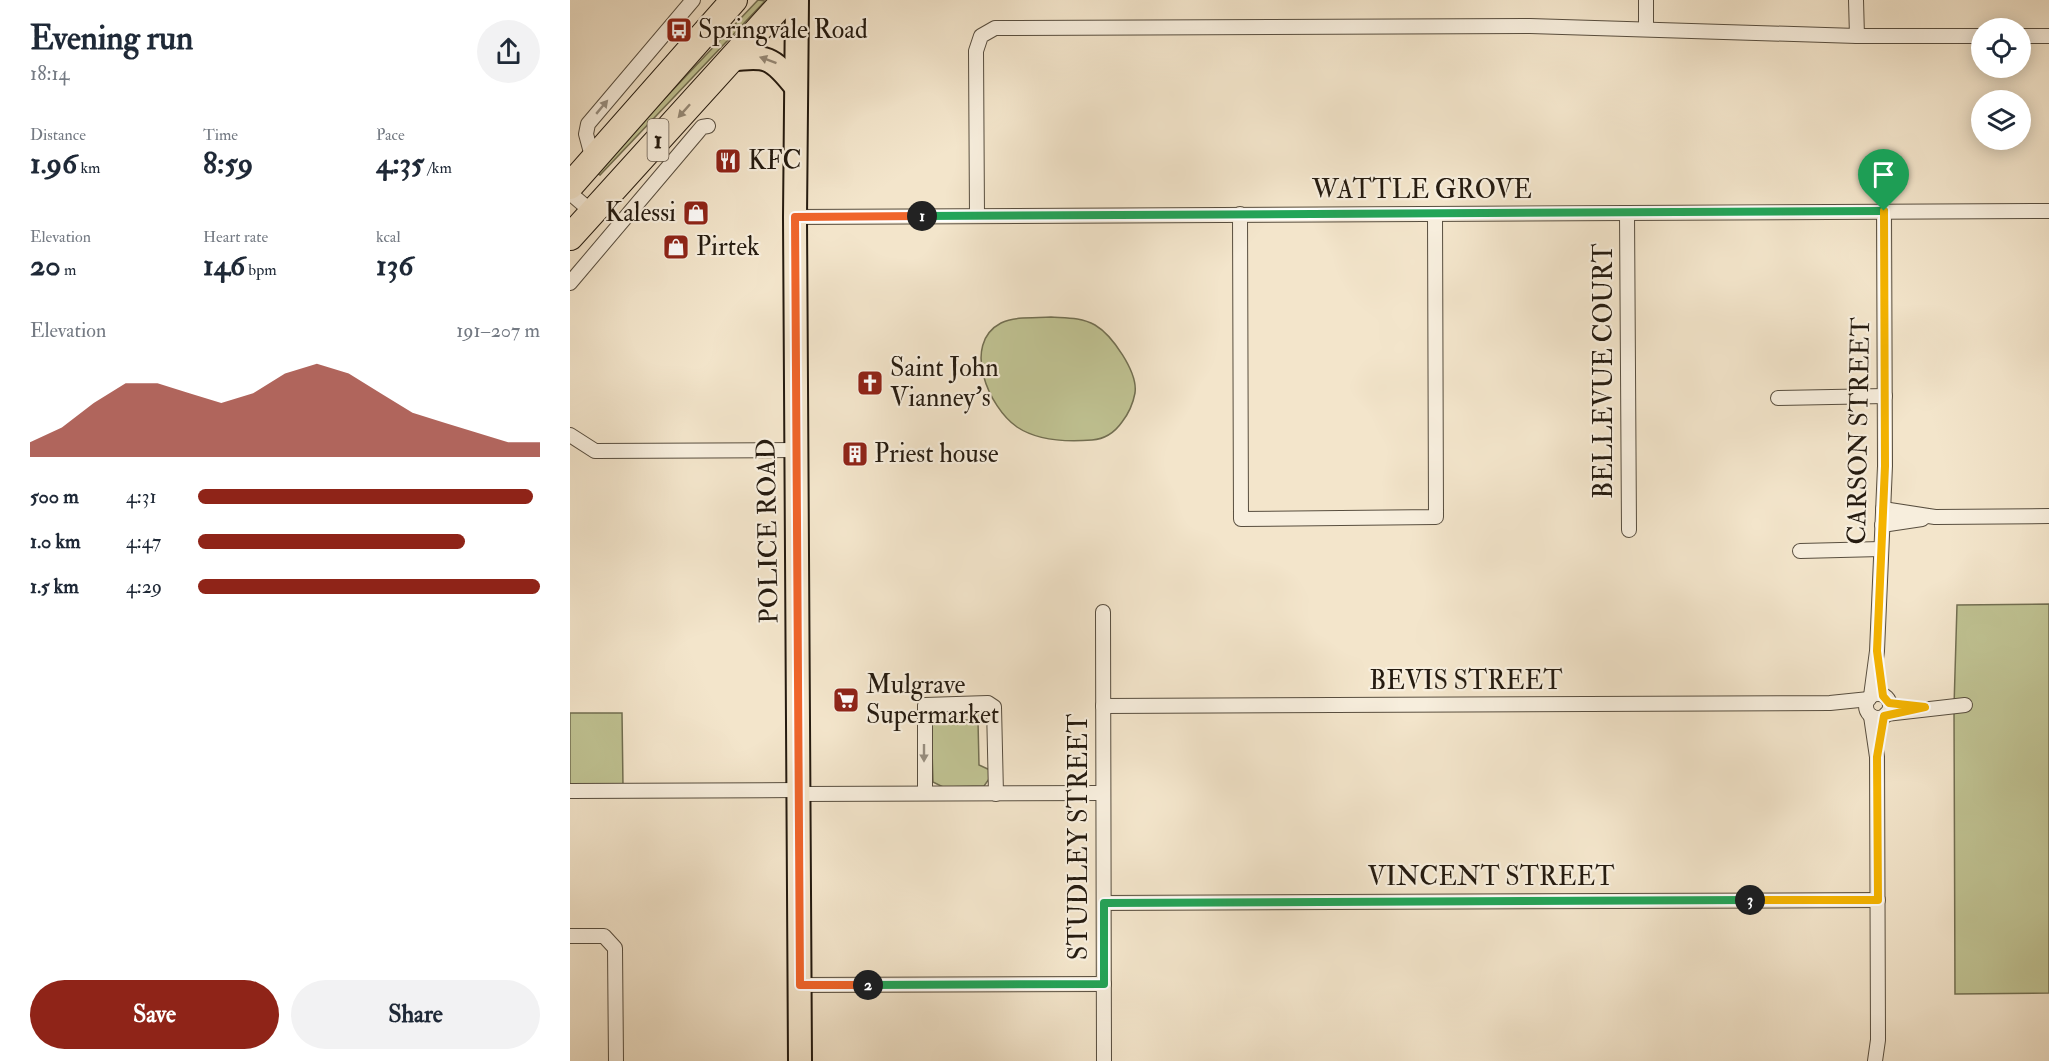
<!DOCTYPE html>
<html lang="en">
<head>
<meta charset="utf-8">
<style>
	:root { --surface:#fff; --page:#f2f2f3; --text:#1f2937; --muted:#747a83; --accent:#8f2418 }
	body { margin:0; font-family:"IM FELL Double Pica",serif; background:var(--page); color:var(--text); height:100vh; display:flex; flex-direction:column; font-size:22px; white-space:nowrap }
	* { box-sizing:border-box; margin:0 }
	p { font-size:20px; color:var(--muted) }
	.icon { flex:none; width:33px; height:33px; fill:none; stroke:currentColor; stroke-width:2; stroke-linecap:round; stroke-linejoin:round }
	.map { position:relative; flex:1; overflow:hidden }
	.drawer { display:flex; flex-direction:column; background:var(--surface); width:570px }
	.drawer>* { flex:none }
	.fabs { position:absolute; left:1401px; top:18px; display:grid; gap:12px }
	.fabs a { display:grid; place-items:center; width:60px; height:60px; border-radius:50%; background:var(--surface); box-shadow:0 3px 15px #0003; font-size:30px }
	.pin { position:absolute; display:grid; place-items:center; width:51px; height:51px; color:#fff; margin:-62px -26px; border-radius:50% 50% 50% 0; rotate:-45deg; box-shadow:0 0 6px #0007 }
	.pin .icon { rotate:45deg }
	.km { position:absolute; width:30px; height:30px; margin:-15px; border-radius:50%; background:#222; color:#fff; font-size:16px; line-height:30px; text-align:center }
	.round { display:grid; place-items:center; flex:none; width:63px; height:63px; border-radius:32px; background:var(--page) }
	.head { display:flex; align-items:center; justify-content:space-between; height:102px; padding:0 30px }
	h1 { font-size:33px; font-weight:700; line-height:45px }
	.figures { display:grid; grid-template-columns:repeat(3,1fr); gap:9px; height:102px; padding:6px 30px }
	.figures div { display:grid; align-content:center }
	.figures b { font-size:30px; font-weight:700 }
	.figures small { font-size:16px; font-weight:400 }
	.figures p { font-size:16px }
	.chart { height:168px; padding:12px 30px }
	.chart p { display:flex; justify-content:space-between }
	.chart svg { width:100%; height:108px; margin-top:6px; fill:var(--accent); opacity:.7 }
	.button { display:flex; gap:12px; margin-top:auto; padding:12px 30px }
	.button a { flex:1; height:69px; border-radius:36px; background:var(--accent); color:#fff; font-size:24px; font-weight:700; line-height:69px; text-align:center }
	.button a+a { background:var(--page); color:var(--text) }
	ul { padding:0 30px; list-style:none; font-size:20px }
	li { display:grid; grid-template-columns:96px 72px 1fr; align-items:center; height:45px }
	li i { height:15px; border-radius:8px; background:var(--accent) }
	main { display:flex; flex:1; min-height:0 }
	.map>svg:first-child { display:block }
</style>
</head>
<body>
<main>
<section class="drawer">
<div class="head"><div><h1>Evening run</h1><p>18:14</p></div><a class="round"><svg class="icon" aria-label="share" viewBox="0 0 24 24"><path d="M12 15V3M7 8l5-5 5 5M5 13v7h14v-7"/></svg></a></div>
<div class="figures">
<div><p>Distance</p><b>1.96<small> km</small></b></div>
<div><p>Time</p><b>8:59</b></div>
<div><p>Pace</p><b>4:35<small> /km</small></b></div>
</div>
<div class="figures">
<div><p>Elevation</p><b>20<small> m</small></b></div>
<div><p>Heart rate</p><b>146<small> bpm</small></b></div>
<div><p>kcal</p><b>136</b></div>
</div>
<div class="chart"><p><span>Elevation</span>191–207 m</p>
<svg viewBox="0 0 160 44" preserveAspectRatio="none"><path d="M0 44V38L10 32L20 22L30 14L40 14L50 18L60 22L70 18L80 10L90 6L100 10L110 18L120 26L130 30L140 34L150 38L160 38V44z"/></svg>
</div>
<ul>
<li><b>500 m</b>4:31<i style="width:98%"></i></li>
<li><b>1.0 km</b>4:47<i style="width:78%"></i></li>
<li><b>1.5 km</b>4:29<i style="width:100%"></i></li>
</ul>
<div class="button"><a>Save</a><a>Share</a></div>
</section>
<div class="map">
<svg width="1479" height="1061" viewBox="0 0 1479 1061">
	<rect width="100%" height="100%" fill="#f3e5cb"/>
	<filter id="stains"><feTurbulence type="fractalNoise" baseFrequency=".00333" numOctaves="4"/><feColorMatrix values="0 0 0 0 .2 0 0 0 0 .09 0 0 0 0 .02 0 0 0 .5 -.17"/></filter>
	<radialGradient id="worn" r=".72"><stop offset=".6" stop-color="#630" stop-opacity="0"/><stop offset="1" stop-color="#630" stop-opacity=".3"/></radialGradient>
	<!-- green -->
	<g fill="#c0c393" stroke="#726f52" stroke-width="1.5">
		<polygon points="188,0 195,1 30,175 25,172"/>
		<path d="M481,317C496,318 511,317 525,325C542,335 568,372 565,393C563,404 559,413 552,422C545,432 535,439 522,440C498,442 468,441 447,427C419,408 391,344 431,323C445,316 466,318 481,317Z"/>
		<polygon points="1479,604 1479,993 1385,994 1384,707 1387,605"/>
		<path d="M373,709L374,720H404V709C414,709 417,711 420,720L412,716L408,721L409,765L420,770L419,779L414,786L373,787L363,782L361,718L364,712Z"/>
		<polygon points="0,713 52,713 53,786 0,786"/>
	</g>
	<g fill="none" stroke-linecap="round" stroke-linejoin="round">
		<defs>
			<g id="street">
				<polyline points="1286,0 1287,36"/>
				<polyline points="1076,29 1076,0"/>
				<polyline points="1450,36 1479,36"/>
				<polyline points="23,160 16,134 18,124 123,0"/>
				<polyline points="0,193 22,212"/>
				<polyline points="1057,213 1059,530"/>
				<polyline points="670,214 671,519 866,517 865,214"/>
				<polyline points="407,216 406,51 411,36 425,28 960,26 1287,36 1412,36"/>
				<polyline points="225,217 1479,211"/>
				<polyline points="0,283 127,133 132,127 138,126"/>
				<polyline points="1208,398 1315,396"/>
				<polyline points="0,435 25,451 226,450"/>
				<polyline points="1313,509 1365,517 1479,516"/>
				<polyline points="1312,525 1352,519"/>
				<polyline points="1230,551 1311,549"/>
				<polyline points="533,612 534,1061"/>
				<circle cx="1308" cy="706" r="12"/>
				<polyline points="1301,696 1307,651 1315,466 1314,211"/>
				<polyline points="533,706 1260,703 1299,699"/>
				<polyline points="1316,714 1395,705"/>
				<polyline points="1301,716 1307,757 1308,1040 1305,1061"/>
				<polyline points="0,791 229,790"/>
				<polyline points="355,793 355,705 418,703 424,707 426,794"/>
				<polyline points="229,794 533,793"/>
				<polyline points="534,903 1308,900"/>
				<polyline points="0,936 34,936 45,948 46,1061"/>
				<polyline points="230,985 534,984"/>
			</g>
			<g id="primary">
				<polyline points="227,0 225,217 230,1061"/>
				<path d="M160,60C197,55 202,57 225,86"/>
			</g>
			<g id="highway">
				<polyline points="0,186 164,0"/>
				<polyline points="0,237 215,0"/>
			</g>
		</defs>
		<!-- street casing -->
		<use href="#street" stroke="#584e3f" stroke-width="16"/>
		<!-- primary casing -->
		<use href="#primary" stroke="#251b10" stroke-width="26"/>
		<!-- highway casing -->
		<use href="#highway" stroke="#251b10" stroke-width="28"/>
		<!-- street -->
		<use href="#street" stroke="#f7eedd" stroke-width="14"/>
		<!-- primary -->
		<use href="#primary" stroke="#f3e5cb" stroke-width="22"/>
		<!-- highway -->
		<use href="#highway" stroke="#f3e5cb" stroke-width="26"/>
	</g>
	<!-- one-way arrows -->
	<defs><path id="oneway-solid" d="M-6-.8H1V-3.2L6.5 0L1 3.2V.8H-6Z" transform="scale(1.5)"/></defs>
	<g fill="#968a77">
		<use href="#oneway-solid" transform="translate(198 60) rotate(-160)"/>
		<use href="#oneway-solid" transform="translate(114 111) rotate(132)"/>
	</g>
	<g fill="#988f81">
		<use href="#oneway-solid" transform="translate(32 107) rotate(-50)"/>
		<use href="#oneway-solid" transform="translate(354 753) rotate(90)"/>
	</g>
	<g fill="none" stroke-linecap="round" stroke-linejoin="round">
		<defs>
			<polyline id="split-1" points="352,216 1314,211"/>
			<polyline id="split-2" points="298,985 230,985 225,217 352,216"/>
			<polyline id="split-3" points="298,985 534,984 534,903 1180,900"/>
			<polyline id="split-4" points="1180,900 1308,900 1307,757 1314,716 1355,707 1319,703 1313,696 1307,651 1315,466 1314,211"/>
		</defs>
		<!-- split-1 casing -->
		<use href="#split-1" stroke="#fff" stroke-width="12"/>
		<!-- split-2 casing -->
		<use href="#split-2" stroke="#fff" stroke-width="12"/>
		<!-- split-3 casing -->
		<use href="#split-3" stroke="#fff" stroke-width="12"/>
		<!-- split-4 casing -->
		<use href="#split-4" stroke="#fff" stroke-width="12"/>
		<!-- split-1 -->
		<use href="#split-1" stroke="#22a559" stroke-width="8"/>
		<!-- split-2 -->
		<use href="#split-2" stroke="#f0652b" stroke-width="8"/>
		<!-- split-3 -->
		<use href="#split-3" stroke="#22a559" stroke-width="8"/>
		<!-- split-4 -->
		<use href="#split-4" stroke="#f5b400" stroke-width="8"/>
	</g>
	<!-- icons -->
	<defs>
		<symbol id="bus-square" viewBox="-11 -11 22 22"><rect x="-9" y="-9" width="18" height="18" rx="4" fill="#8f2418" stroke="#f7eedd"/><path d="M-5-6H5V4H4V6H2V4H-2V6H-4V4H-5ZM-3.5-4V0h7V-4ZM-3.5 1.2v1.5H-2V1.2ZM2 1.2v1.5H3.5V1.2Z" fill="#fff"/></symbol>
		<symbol id="restaurant-square" viewBox="-11 -11 22 22"><rect x="-9" y="-9" width="18" height="18" rx="4" fill="#8f2418" stroke="#f7eedd"/><path d="M-5-6h1v4h1v-4h1v4h1v-4h1v5L-1.5 .5V6h-2V.5L-5-1ZM5-6V6H3V1.5H1.5Q1.5-4 5-6Z" fill="#fff"/></symbol>
		<symbol id="shop-square" viewBox="-11 -11 22 22"><rect x="-9" y="-9" width="18" height="18" rx="4" fill="#8f2418" stroke="#f7eedd"/><path d="M-5-2.5h2.3a2.7 3.5 0 0 1 5.4 0H5L5.5 6h-11ZM-1.5-2.5h3a1.5 2.3 0 0 0-3 0Z" fill="#fff"/></symbol>
		<symbol id="church-square" viewBox="-11 -11 22 22"><rect x="-9" y="-9" width="18" height="18" rx="4" fill="#8f2418" stroke="#f7eedd"/><path d="M-1.2-6h2.4v3.5h3.3v2.4h-3.3V6h-2.4V-.1h-3.3v-2.4h3.3Z" fill="#fff"/></symbol>
		<symbol id="building-square" viewBox="-11 -11 22 22"><rect x="-9" y="-9" width="18" height="18" rx="4" fill="#8f2418" stroke="#f7eedd"/><path d="M-4-6H4V6H1V3H-1V6H-4ZM-2.5-4.3h1.7v1.8h-1.7ZM.8-4.3h1.7v1.8H.8ZM-2.5-1h1.7V.8h-1.7ZM.8-1h1.7V.8H.8Z" fill="#fff"/></symbol>
		<symbol id="supermarket-square" viewBox="-11 -11 22 22"><rect x="-9" y="-9" width="18" height="18" rx="4" fill="#8f2418" stroke="#f7eedd"/><path d="M-6-5.5h2.5l.6 2H6L4.5 2H-2.5L-4.4-4H-6ZM-1.5 3.2a1.3 1.3 0 1 0 .1 0ZM3 3.2a1.3 1.3 0 1 0 .1 0Z" fill="#fff"/></symbol>
	</defs>
	<g fill-rule="evenodd">
		<use href="#bus-square" x="94" y="15" width="30" height="30"/>
		<use href="#restaurant-square" x="143" y="146" width="30" height="30"/>
		<use href="#shop-square" x="111" y="198" width="30" height="30"/>
		<use href="#shop-square" x="91" y="232" width="30" height="30"/>
		<use href="#church-square" x="285" y="368" width="30" height="30"/>
		<use href="#building-square" x="270" y="439" width="30" height="30"/>
		<use href="#supermarket-square" x="261" y="685" width="30" height="30"/>
	</g>
	<g text-anchor="middle" dominant-baseline="central" stroke-width="4.5" stroke-linejoin="round" paint-order="stroke">
		<!-- shield labels -->
		<rect fill="#f7eedd" stroke="#645a4e" stroke-width="1.5" x="77.5" y="119" width="21" height="42" rx="4.5"/>
		<g font-size="24" font-weight="bold" fill="#251b10">
			<text x="88" y="140">1</text>
		</g>
		<!-- poi labels -->
		<g font-size="26" fill="#251b10" stroke="#f7eedd" text-anchor="start">
			<text x="128" y="30">Springvale Road</text>
			<text x="178" y="161">KFC</text>
			<text x="106" y="213" text-anchor="end">Kalessi</text>
			<text x="126" y="247">Pirtek</text>
			<text x="320" y="368">Saint John<tspan x="320" dy="30">Vianney's</tspan></text>
			<text x="304" y="454">Priest house</text>
			<text x="296" y="685">Mulgrave<tspan x="296" dy="30">Supermarket</tspan></text>
		</g>
		<!-- street labels -->
		<g font-size="26" fill="#251b10" stroke="#f7eedd">
			<text x="852" y="190">WATTLE GROVE</text>
			<text transform="translate(1034 371) rotate(-90)">BELLEVUE COURT</text>
			<text transform="translate(1289 431) rotate(-89)">CARSON STREET</text>
			<text transform="translate(198 531) rotate(-91)">POLICE ROAD</text>
			<text x="896" y="681">BEVIS STREET</text>
			<text transform="translate(509 837) rotate(-90)">STUDLEY STREET</text>
			<text x="921" y="877">VINCENT STREET</text>
		</g>
	</g>
	<rect width="100%" height="100%" filter="url(#stains)"/>
	<rect width="100%" height="100%" fill="url(#worn)"/>
</svg>
<div class="fabs">
<a><svg class="icon" aria-label="locate" viewBox="0 0 24 24"><circle cx="12" cy="12" r="6"/><path d="M12 2v4M12 18v4M2 12h4M18 12h4"/></svg></a>
<a><svg class="icon" aria-label="layers" viewBox="0 0 24 24"><path d="M12 4l9 5-9 5-9-5zM3 14l9 5 9-5"/></svg></a>
</div>
<div class="pin" style="left:1314px;top:211px;background:#1e9e55"><svg class="icon" aria-label="arrive" viewBox="0 0 24 24"><path d="M6 21V4h12l-3 4 3 4H6"/></svg></div>
<b class="km" style="left:352px;top:216px">1</b>
<b class="km" style="left:298px;top:985px">2</b>
<b class="km" style="left:1180px;top:900px">3</b>
</div>
</main>
</body>
</html>
